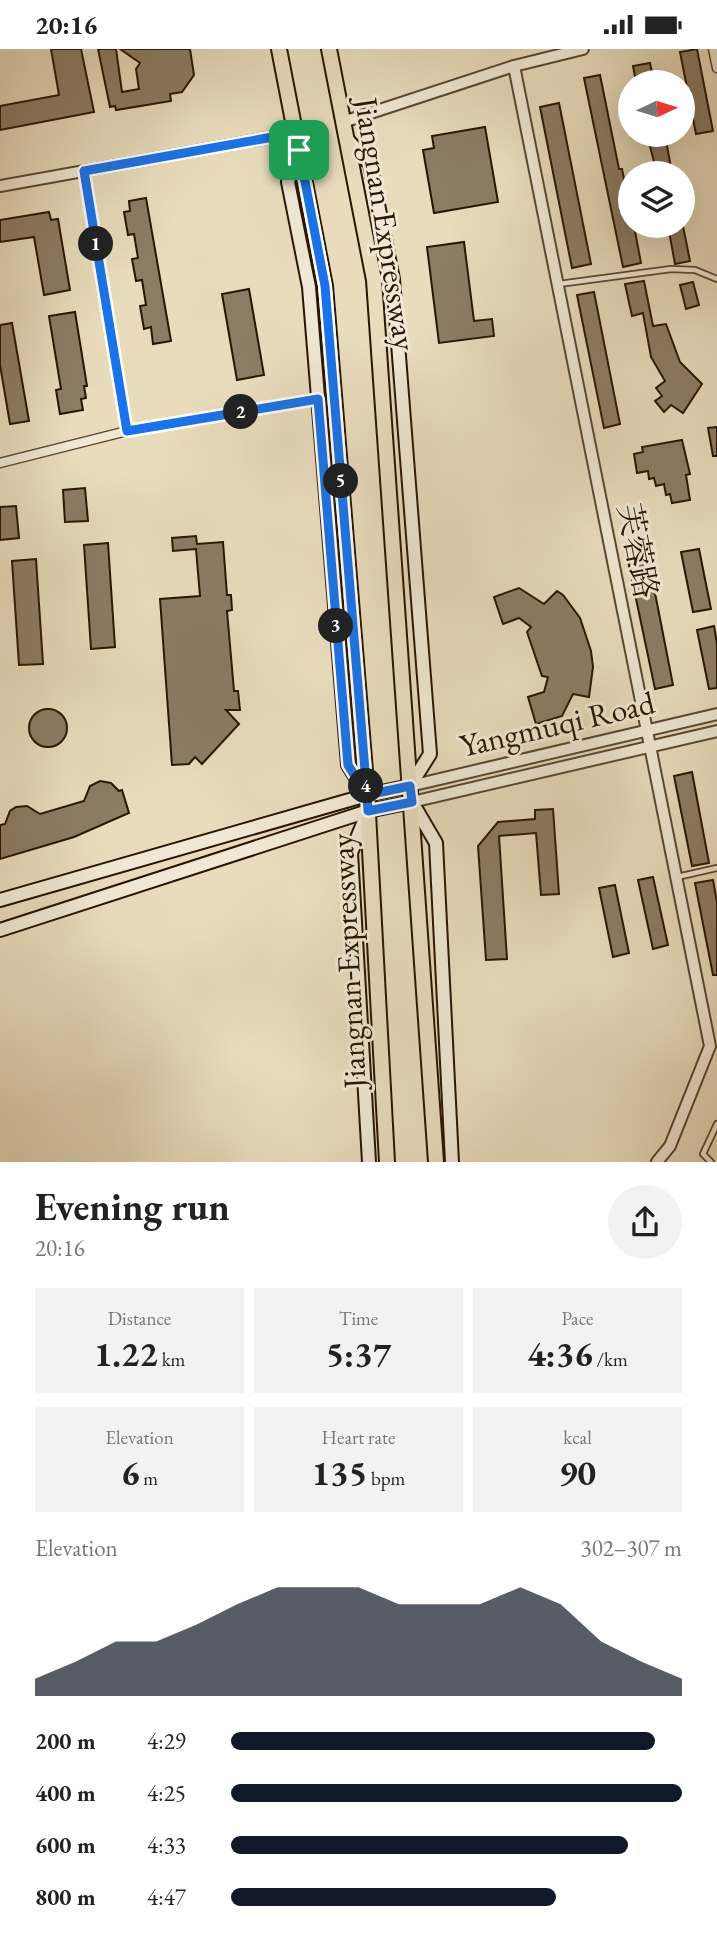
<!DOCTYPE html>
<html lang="en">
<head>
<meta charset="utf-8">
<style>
	:root { --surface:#fff; --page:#f2f2f2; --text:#222; --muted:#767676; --accent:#111827 }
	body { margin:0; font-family:"EB Garamond","Noto Serif SC",serif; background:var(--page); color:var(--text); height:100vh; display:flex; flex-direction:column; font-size:26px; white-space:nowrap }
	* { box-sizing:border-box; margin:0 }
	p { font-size:23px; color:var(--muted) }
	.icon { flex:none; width:38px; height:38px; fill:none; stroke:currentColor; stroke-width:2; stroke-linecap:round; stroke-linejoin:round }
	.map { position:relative; height:1113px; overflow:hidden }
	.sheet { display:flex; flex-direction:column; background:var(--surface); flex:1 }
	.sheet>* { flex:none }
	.needle { width:46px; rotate:86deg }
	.tools { position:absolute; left:618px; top:21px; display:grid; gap:14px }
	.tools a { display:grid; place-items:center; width:77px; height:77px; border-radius:50%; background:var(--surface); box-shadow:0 7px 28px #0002; font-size:35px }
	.pin { position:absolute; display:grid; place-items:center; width:60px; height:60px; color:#fff; margin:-30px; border-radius:14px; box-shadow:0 4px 10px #0006 }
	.km { position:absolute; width:35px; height:35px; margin:-18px; border-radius:50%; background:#222; color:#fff; font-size:19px; line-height:35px; text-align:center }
	.round { display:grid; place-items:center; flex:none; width:74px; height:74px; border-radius:37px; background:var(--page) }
	.head { display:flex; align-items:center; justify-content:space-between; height:119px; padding:0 35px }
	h1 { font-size:38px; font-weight:700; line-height:52px }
	.figures { display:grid; grid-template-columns:repeat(3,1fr); gap:10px; height:119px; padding:7px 35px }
	.figures div { display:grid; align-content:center; border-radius:0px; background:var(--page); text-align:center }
	.figures b { font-size:35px; font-weight:700 }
	.figures small { font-size:19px; font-weight:400 }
	.figures p { font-size:19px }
	.chart { height:196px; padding:14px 35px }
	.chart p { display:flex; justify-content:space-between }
	.chart svg { width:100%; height:126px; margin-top:7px; fill:var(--accent); opacity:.7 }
	ul { padding:0 35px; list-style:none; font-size:23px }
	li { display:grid; grid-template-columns:112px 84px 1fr; align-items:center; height:52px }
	li i { height:18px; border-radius:9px; background:var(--accent) }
	.status { display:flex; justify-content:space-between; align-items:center; height:49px; padding:0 35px; background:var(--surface); direction:ltr }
	.status svg { height:19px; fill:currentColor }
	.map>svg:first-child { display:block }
</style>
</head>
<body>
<div class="status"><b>20:16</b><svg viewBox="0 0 49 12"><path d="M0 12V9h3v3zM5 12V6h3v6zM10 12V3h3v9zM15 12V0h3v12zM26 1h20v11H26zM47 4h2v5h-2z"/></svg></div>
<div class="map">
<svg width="717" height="1113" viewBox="0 0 717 1113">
	<rect width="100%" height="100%" fill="#e8dcbd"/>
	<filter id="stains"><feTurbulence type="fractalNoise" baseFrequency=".00286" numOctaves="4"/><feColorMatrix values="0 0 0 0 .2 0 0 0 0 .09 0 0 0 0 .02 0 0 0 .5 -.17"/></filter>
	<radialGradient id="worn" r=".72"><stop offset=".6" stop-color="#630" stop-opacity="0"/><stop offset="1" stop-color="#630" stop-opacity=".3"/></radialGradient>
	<!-- building -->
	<g fill="#8c7c64" stroke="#291503" stroke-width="2">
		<polygon points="51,0 81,0 94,63 0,81 0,57 59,46"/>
		<polygon points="98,0 116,0 122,43 139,40 136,20 140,14 120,0 190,0 194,26 182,43 170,45 171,52 116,61 115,57 110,58"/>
		<polygon points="697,0 713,82 696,85 680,3"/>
		<polygon points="650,14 654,33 636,33 633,17"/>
		<polygon points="600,26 619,120 622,120 630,159 630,177 634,177 641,214 623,218 584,29"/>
		<polygon points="559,54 591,215 572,219 540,58"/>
		<polygon points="485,78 498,153 434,164 423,101 434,99 432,87"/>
		<polygon points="647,86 665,86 672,124 657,124"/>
		<polygon points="146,149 171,292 153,295 151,278 144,280 140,257 146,256 142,231 136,232 132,210 138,209 134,185 128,186 124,163 130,162 129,152"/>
		<polygon points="49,163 51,171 58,170 70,241 44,246 34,188 0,193 0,171"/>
		<polygon points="668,177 683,177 690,212 675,215"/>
		<polygon points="464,193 474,272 492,270 494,287 439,294 427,198"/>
		<polygon points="644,232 653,277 666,275 680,313 702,335 683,364 671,356 664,363 655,352 662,347 656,339 665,332 651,308 643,264 632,267 625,235"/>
		<polygon points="693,233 699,256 686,260 680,236"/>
		<polygon points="249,240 264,326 237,331 222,245"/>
		<polygon points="594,243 620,375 604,379 577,246"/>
		<polygon points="75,263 87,337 84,337 86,349 81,350 83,361 60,365 56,341 61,340 49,267"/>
		<polygon points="12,274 29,372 10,375 0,316 0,276"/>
		<polygon points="717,378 717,407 713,407 708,379"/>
		<polygon points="682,391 690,425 686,426 690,451 672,454 670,445 666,446 664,435 656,437 654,429 649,430 648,422 637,424 634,405 643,403 642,398"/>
		<polygon points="85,439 88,472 65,473 63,441"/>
		<polygon points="16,457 19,489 0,491 0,458"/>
		<polygon points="196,487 197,495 223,493 227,546 231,546 232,561 227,562 234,642 238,642 240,661 226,661 239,675 202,715 195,708 189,715 172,716 160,550 200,547 196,500 173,502 172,489"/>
		<polygon points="108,494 115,598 91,600 84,496"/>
		<polygon points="699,500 711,560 693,563 681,503"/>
		<polygon points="647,503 673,636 655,640 627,507"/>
		<polygon points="36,510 43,615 19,616 12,512"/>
		<polygon points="519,539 544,555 557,542 563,546 580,569 591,602 593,618 589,648 573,645 562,667 536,675 528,648 544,643 548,628 542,627 527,583 531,578 519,569 503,575 494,548"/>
		<polygon points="714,577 717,594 717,639 709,640 697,581"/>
		<circle cx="48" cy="679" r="19"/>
		<polygon points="692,723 709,814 692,817 674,727"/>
		<polygon points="100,732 111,734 119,742 122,741 129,764 74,788 0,810 0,776 5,775 10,762 16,758 27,757 40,765 84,752 90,737"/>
		<polygon points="553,760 559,845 541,846 536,784 499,787 507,910 486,911 478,797 498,773 535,770 535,761"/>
		<polygon points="653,828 668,896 653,900 638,831"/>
		<polygon points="713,831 717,853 717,926 713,926 695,834"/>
		<polygon points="615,836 629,904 613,908 599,839"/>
	</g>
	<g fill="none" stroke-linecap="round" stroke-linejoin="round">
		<defs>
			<g id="service">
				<polyline points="559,235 671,220 695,221 717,230"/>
				<polyline points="677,828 717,819"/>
				<polyline points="711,1113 703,1105 717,1075"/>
			</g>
			<g id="minor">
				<polyline points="713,0 717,19"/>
				<polyline points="84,122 127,382"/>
				<polyline points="0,414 127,382 318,350"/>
			</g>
			<g id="tertiary">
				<polyline points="514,17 710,997 670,1097 657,1113"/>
				<polyline points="343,73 514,17 583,0"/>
				<polyline points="0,137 295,84"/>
				<polyline points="410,737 717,665"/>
				<polyline points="412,753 717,682"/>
			</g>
			<g id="secondary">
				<polyline points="298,101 288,133 309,238 348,716 367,746"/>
				<polyline points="368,762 351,804 369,1113"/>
				<polyline points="0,851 367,746 410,737 430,705 393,230 370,115 346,89"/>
				<polyline points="0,881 368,762 412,753 436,794 452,1113"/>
			</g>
			<g id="primary">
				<polyline points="279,0 325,237 367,746 387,1113"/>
				<polyline points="329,0 374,231 436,1113"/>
			</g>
		</defs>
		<!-- service casing -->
		<use href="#service" stroke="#594732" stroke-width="8"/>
		<!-- minor casing -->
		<use href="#minor" stroke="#594732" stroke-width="11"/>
		<!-- tertiary casing -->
		<use href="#tertiary" stroke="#594732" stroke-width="14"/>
		<!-- secondary casing -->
		<use href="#secondary" stroke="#291503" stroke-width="16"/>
		<!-- primary casing -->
		<use href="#primary" stroke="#291503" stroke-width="18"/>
		<!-- service -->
		<use href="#service" stroke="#f0e8d4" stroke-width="4.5"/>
		<!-- minor -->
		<use href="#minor" stroke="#f0e8d4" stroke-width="8"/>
		<!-- tertiary -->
		<use href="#tertiary" stroke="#f0e8d4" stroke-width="10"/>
		<!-- secondary -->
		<use href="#secondary" stroke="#f0e8d4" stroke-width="12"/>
		<!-- primary -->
		<use href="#primary" stroke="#e8dcbd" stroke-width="14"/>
	</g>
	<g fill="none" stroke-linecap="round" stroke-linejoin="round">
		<defs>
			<polyline id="route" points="299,101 295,84 84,122 127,382 318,350 348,716 367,746 368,762 412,753 410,737 367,746 325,237 299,101"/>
		</defs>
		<!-- route casing -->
		<use href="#route" stroke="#fff" stroke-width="14"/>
		<!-- route -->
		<use href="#route" stroke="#1a73e8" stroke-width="9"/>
	</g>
	<g text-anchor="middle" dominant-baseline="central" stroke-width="6" stroke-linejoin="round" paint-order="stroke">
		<!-- street labels -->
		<g font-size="32" fill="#291503" stroke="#f0e8d4">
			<text transform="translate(386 175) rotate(81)">Jiangnan Expressway</text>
			<text transform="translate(638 502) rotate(79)">芙蓉路</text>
			<text transform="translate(557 675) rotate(-13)">Yangmuqi Road</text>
			<text transform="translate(348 912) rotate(-93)">Jiangnan Expressway</text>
		</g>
	</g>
	<rect width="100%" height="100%" filter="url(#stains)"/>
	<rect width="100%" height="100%" fill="url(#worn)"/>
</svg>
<div class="tools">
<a><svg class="needle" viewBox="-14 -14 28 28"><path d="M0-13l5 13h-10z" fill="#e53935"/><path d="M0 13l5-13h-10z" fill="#767676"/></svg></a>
<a><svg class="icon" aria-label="layers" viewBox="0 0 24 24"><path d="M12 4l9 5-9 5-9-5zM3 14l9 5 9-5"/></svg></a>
</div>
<div class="pin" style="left:299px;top:101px;background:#1e9e55"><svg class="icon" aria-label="arrive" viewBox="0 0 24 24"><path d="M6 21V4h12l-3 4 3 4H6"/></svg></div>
<b class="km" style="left:96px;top:195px">1</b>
<b class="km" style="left:241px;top:363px">2</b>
<b class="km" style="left:336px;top:577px">3</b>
<b class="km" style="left:366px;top:737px">4</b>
<b class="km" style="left:341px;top:432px">5</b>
</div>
<section class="sheet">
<div class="head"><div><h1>Evening run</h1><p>20:16</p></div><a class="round"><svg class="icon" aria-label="share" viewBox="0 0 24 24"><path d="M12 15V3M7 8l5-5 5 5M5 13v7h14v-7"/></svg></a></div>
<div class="figures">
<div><p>Distance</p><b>1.22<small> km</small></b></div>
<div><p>Time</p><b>5:37</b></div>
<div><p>Pace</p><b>4:36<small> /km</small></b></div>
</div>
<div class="figures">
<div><p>Elevation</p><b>6<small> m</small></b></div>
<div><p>Heart rate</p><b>135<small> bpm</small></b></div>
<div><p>kcal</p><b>90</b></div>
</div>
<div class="chart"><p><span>Elevation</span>302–307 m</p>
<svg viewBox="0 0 160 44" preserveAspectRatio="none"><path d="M0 44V38L10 32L20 25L30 25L40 19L50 12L60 6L70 6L80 6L90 12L100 12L110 12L120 6L130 12L140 25L150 32L160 38V44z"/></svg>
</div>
<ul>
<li><b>200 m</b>4:29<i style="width:94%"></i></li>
<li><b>400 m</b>4:25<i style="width:100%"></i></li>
<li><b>600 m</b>4:33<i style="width:88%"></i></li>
<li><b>800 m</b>4:47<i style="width:72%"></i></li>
</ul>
</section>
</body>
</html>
